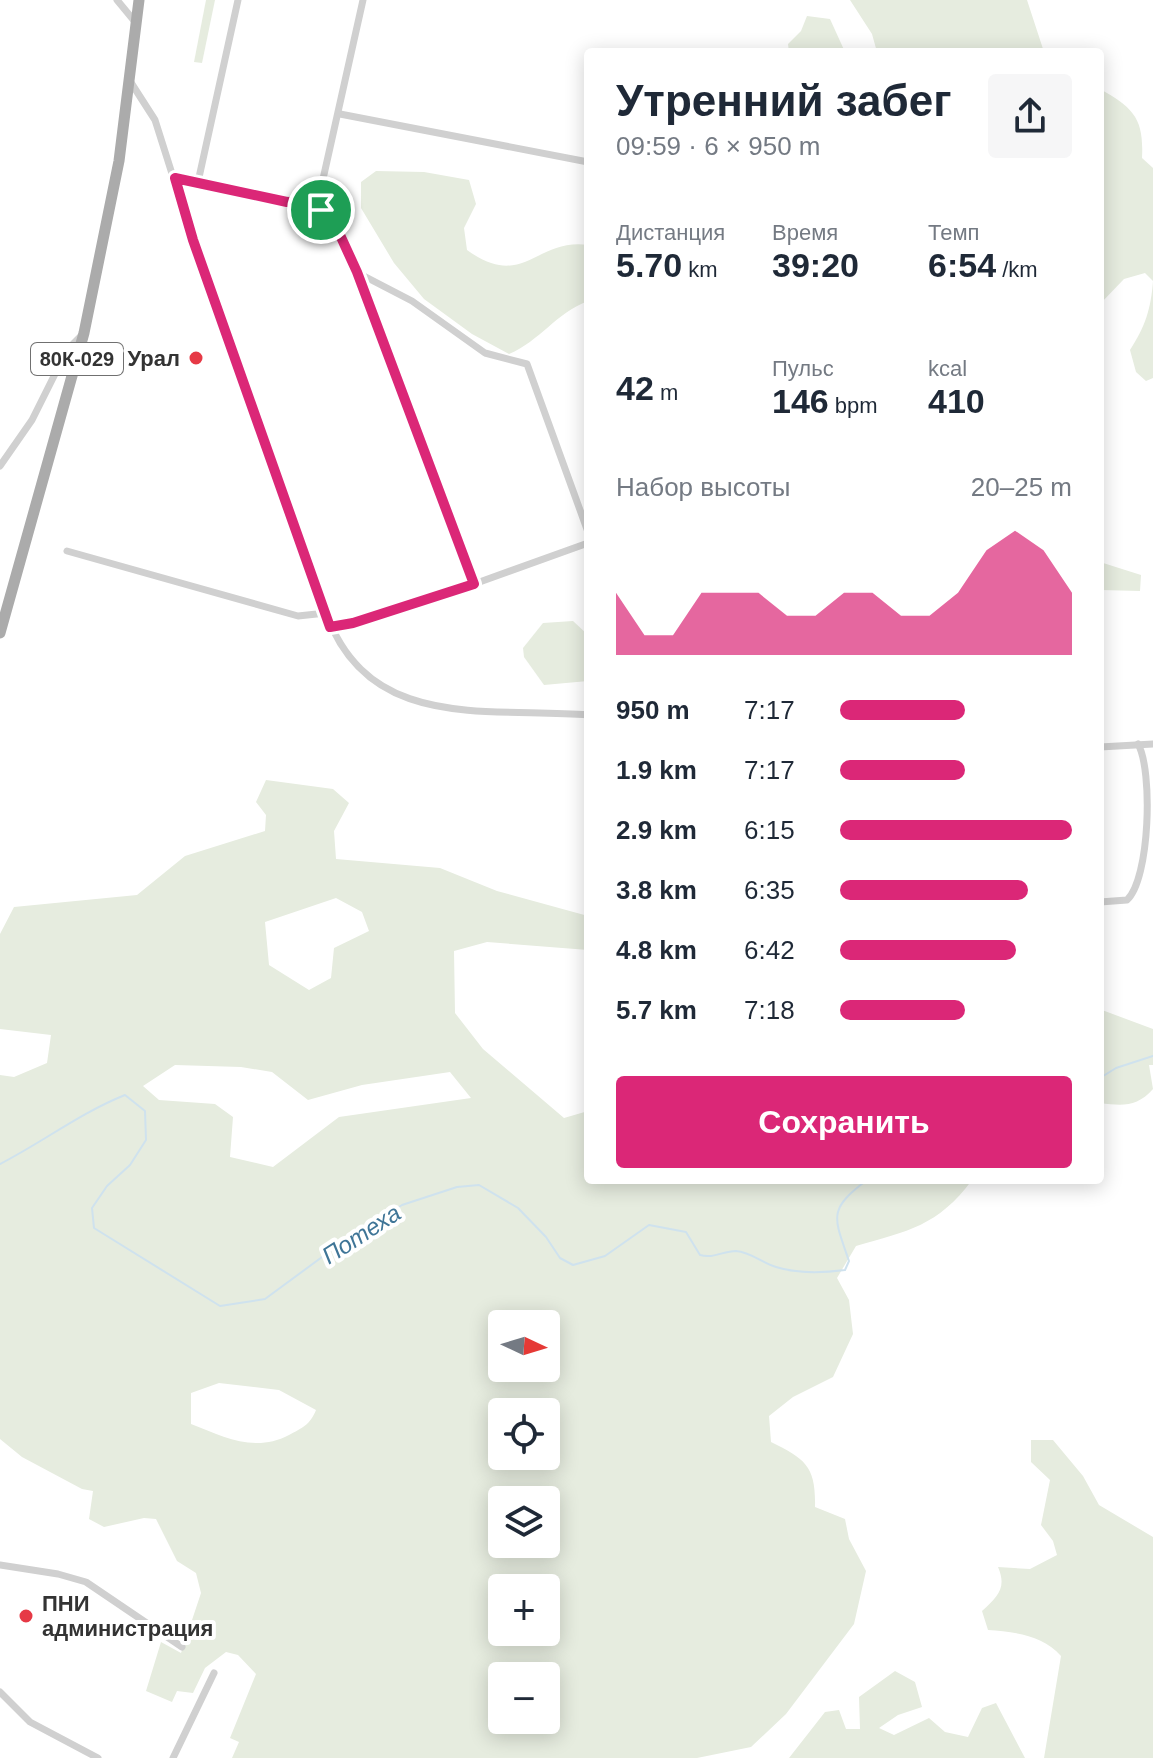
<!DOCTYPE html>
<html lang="ru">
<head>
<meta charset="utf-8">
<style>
	:root { --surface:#fff; --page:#f6f6f7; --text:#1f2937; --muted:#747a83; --accent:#db2777 }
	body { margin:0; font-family:Helvetica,sans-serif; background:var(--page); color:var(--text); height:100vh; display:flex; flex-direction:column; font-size:30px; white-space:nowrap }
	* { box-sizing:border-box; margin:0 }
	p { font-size:26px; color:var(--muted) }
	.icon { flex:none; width:44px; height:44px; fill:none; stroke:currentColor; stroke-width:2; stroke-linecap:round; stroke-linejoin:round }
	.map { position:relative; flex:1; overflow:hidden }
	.drawer { position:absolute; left:584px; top:48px; width:520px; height:1136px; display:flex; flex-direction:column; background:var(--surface); border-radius:8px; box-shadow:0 4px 20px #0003 }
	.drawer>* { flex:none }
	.needle { width:52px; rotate:94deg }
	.fabs { position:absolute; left:488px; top:1310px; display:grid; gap:16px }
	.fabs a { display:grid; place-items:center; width:72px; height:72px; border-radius:8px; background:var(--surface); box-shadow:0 4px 20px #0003; font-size:40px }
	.pin { position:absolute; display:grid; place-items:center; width:68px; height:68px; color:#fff; margin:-34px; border:4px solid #fff; border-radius:50%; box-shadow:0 2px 8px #0007 }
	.round { display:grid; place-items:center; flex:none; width:84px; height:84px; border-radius:8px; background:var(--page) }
	.head { display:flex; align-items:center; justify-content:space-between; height:136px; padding:0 32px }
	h1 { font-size:44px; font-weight:700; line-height:60px }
	.metrics { display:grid; grid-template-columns:repeat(3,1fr); gap:12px; height:136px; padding:8px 32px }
	.metrics div { display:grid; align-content:center }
	.metrics b { font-size:34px; font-weight:700 }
	.metrics small { font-size:22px; font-weight:400 }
	.metrics p { font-size:22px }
	.chart { height:224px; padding:16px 32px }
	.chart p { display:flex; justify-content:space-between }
	.chart svg { width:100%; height:144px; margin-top:8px; fill:var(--accent); opacity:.7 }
	.action { display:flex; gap:16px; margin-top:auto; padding:16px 32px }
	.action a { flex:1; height:92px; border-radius:8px; background:var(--accent); color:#fff; font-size:32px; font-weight:700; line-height:92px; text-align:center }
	ul { padding:0 32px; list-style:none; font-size:26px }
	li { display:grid; grid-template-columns:128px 96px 1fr; align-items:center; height:60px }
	li i { height:20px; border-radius:10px; background:var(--accent) }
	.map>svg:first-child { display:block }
</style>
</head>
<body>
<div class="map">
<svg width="1153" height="1758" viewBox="0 0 1153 1758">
	<rect width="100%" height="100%" fill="#fff"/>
	<!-- green -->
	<g fill="#e6ecdf" fill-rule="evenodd">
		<polygon points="206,0 215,0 202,63 194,62"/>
		<polygon points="850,0 1027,0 1044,52 877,52 872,34"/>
		<polygon points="807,16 830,19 845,52 789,52 788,44 801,31"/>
		<path d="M1100,89C1134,108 1144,119 1142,158L1153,168V378L1146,381L1136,372L1130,350C1145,327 1151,309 1153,281L1145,273L1124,279L1100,304Z"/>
		<path d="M376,171L424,172L469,180L476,204L464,228L467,250C524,291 535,238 588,245V301C556,313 540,341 509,354L472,334L424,299L394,263L361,208V182Z"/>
		<polygon points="1100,562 1141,575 1140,591 1100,590"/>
		<polygon points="573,621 588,635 588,681 544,685 524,657 523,648 543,623"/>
		<path d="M266,780L333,789L349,803L334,831L336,859L440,868L497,891L588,916V950L487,942L454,951L455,1013L483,1049L564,1118L588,1111V1180H972C938,1226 908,1231 856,1246L837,1278L849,1300L853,1334L833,1377L793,1397L769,1416L771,1442C806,1459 816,1467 815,1507L845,1519L849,1539L866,1571L854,1624L786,1714L751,1747L697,1758H232L239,1742L230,1738L256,1674L238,1655L226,1652L205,1668L193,1693L177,1691L172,1702L146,1691L161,1642L181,1653L201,1593L196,1573L177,1561L156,1519L144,1518L104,1527L89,1519L93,1491L82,1489L22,1457L0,1439V1075L14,1077L47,1063L51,1035L0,1029V934L14,907L137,895L185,856L265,831L266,815L256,802ZM336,898L362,912L369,931L334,948L331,978L309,990L269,965L265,922ZM175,1065L241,1067L272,1072L308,1100L362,1085L450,1072L471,1098L339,1117L273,1167L230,1157L233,1117L215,1104L159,1100L143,1086ZM502,1324H546V1368H502ZM219,1383L279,1390L316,1410C310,1425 302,1428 289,1435C255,1453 224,1437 191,1424V1393ZM502,1412H546V1456H502ZM502,1500H546V1544H502ZM502,1588H546V1632H502ZM502,1676H546V1720H502Z"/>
		<path d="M1102,1010L1153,1029V1065H1149L1153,1089C1137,1107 1123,1106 1100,1103Z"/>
		<path d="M1031,1440H1053L1083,1476L1099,1505L1153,1537V1758H1044L1061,1656C1043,1635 1014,1632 988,1630L982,1611C998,1596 1007,1588 998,1567L1030,1569L1057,1555L1053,1541L1041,1525L1050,1480L1031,1462Z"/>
		<polygon points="895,1671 915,1682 922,1707 898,1715 879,1728 894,1735 929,1718 945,1732 968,1737 982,1708 996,1703 1025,1758 789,1758 825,1712 839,1710 846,1729 860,1729 859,1697"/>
	</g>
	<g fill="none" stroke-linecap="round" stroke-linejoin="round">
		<!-- stream -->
		<g stroke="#cfe2ee" stroke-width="2">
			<polyline points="1100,1078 1116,1068 1153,1056"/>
			<path d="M0,1164C43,1142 80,1113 125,1095L145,1111L146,1140L130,1165L107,1186L92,1208L94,1228L220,1306L265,1299L337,1246L402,1205L457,1187L479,1185L518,1208L546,1237L560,1258L573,1265L605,1256L649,1225L686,1232L700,1255C713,1259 723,1251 736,1251C751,1252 762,1263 776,1267C798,1274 822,1273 845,1270L849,1261C834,1217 827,1210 867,1180"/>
		</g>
		<!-- minor -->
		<g stroke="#d0d0d0" stroke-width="7">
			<polyline points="117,0 136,23"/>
			<path d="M130,81L155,120L193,240L326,613C369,732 487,707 588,715"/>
			<polyline points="340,114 588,162"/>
			<polyline points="175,178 287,202 306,201"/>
			<polyline points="198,182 238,0"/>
			<polyline points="306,201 329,215 357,272 474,584 353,623 330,627"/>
			<polyline points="306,201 323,179 363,0"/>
			<polyline points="358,273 412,301 485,353 527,364 588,532"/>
			<polyline points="0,466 32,420 67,350 82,335"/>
			<polyline points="67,551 298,616 326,613"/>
			<polyline points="474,584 588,543"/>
			<polyline points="1100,747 1153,744"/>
			<path d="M1100,902L1127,900C1150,879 1153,770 1138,744"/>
			<polyline points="0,1565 58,1574 86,1582 182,1647"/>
			<polyline points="0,1692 30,1722 98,1758"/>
			<polyline points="173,1758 214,1673"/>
		</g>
		<!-- primary -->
		<polyline stroke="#ababab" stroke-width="11" points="0,633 84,333 119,161 139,0"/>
	</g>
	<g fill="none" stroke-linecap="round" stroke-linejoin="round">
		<defs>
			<polygon id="route" points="175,178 287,202 306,201 329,215 335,224 357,272 474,584 353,623 330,627 193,240"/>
		</defs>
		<!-- route casing -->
		<use href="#route" stroke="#fff" stroke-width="16"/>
		<!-- route -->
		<use href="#route" stroke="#db2777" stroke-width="10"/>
	</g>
	<!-- markers -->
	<g fill="#e63946" stroke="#fff" stroke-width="3">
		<circle cx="196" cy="358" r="8"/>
		<circle cx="26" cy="1616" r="8"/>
	</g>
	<g text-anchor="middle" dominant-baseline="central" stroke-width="8" stroke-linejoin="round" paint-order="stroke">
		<!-- shield labels -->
		<rect fill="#fff" stroke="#707070" stroke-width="2" x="31" y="343" width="92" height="32" rx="6"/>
		<g font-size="20" font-weight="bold" fill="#333">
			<text x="77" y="359">80К-029</text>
		</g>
		<!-- poi labels -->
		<g font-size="22" font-weight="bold" fill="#333" stroke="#fff" text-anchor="end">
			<text x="180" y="358">Урал</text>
			<text x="42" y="1603" text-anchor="start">ПНИ<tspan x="42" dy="25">администрация</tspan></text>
		</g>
		<!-- water labels -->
		<g font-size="24" font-style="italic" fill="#3f7597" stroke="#fff">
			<text transform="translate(361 1234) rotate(-33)">Потеха</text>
		</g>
	</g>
</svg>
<div class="fabs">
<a><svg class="needle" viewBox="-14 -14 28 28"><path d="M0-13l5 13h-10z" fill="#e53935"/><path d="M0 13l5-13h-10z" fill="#747a83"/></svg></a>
<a><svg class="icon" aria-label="locate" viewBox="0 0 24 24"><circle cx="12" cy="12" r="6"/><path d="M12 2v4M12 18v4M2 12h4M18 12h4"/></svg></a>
<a><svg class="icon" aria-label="layers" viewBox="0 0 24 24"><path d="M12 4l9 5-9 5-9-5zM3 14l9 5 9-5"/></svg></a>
<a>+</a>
<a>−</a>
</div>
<div class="pin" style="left:321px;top:210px;background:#1e9e55"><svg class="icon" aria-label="arrive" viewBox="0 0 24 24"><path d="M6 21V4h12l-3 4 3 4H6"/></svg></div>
<section class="drawer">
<div class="head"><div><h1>Утренний забег</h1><p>09:59 · 6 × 950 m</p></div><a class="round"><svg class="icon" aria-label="share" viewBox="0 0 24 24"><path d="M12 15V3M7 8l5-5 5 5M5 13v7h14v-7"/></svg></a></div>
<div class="metrics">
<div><p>Дистанция</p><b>5.70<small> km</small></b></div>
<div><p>Время</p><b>39:20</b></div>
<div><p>Темп</p><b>6:54<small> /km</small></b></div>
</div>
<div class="metrics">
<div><b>42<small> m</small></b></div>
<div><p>Пульс</p><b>146<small> bpm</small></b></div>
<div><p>kcal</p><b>410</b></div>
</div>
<div class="chart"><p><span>Набор высоты</span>20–25 m</p>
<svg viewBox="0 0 160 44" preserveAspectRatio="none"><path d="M0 44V25L10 38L20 38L30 25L40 25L50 25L60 32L70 32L80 25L90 25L100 32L110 32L120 25L130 12L140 6L150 12L160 25V44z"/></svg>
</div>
<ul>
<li><b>950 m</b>7:17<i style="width:54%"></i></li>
<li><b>1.9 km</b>7:17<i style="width:54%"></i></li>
<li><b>2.9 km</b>6:15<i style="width:100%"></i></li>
<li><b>3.8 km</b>6:35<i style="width:81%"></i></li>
<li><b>4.8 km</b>6:42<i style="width:76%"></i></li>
<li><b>5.7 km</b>7:18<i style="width:54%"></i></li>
</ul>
<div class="action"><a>Сохранить</a></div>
</section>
</div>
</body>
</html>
